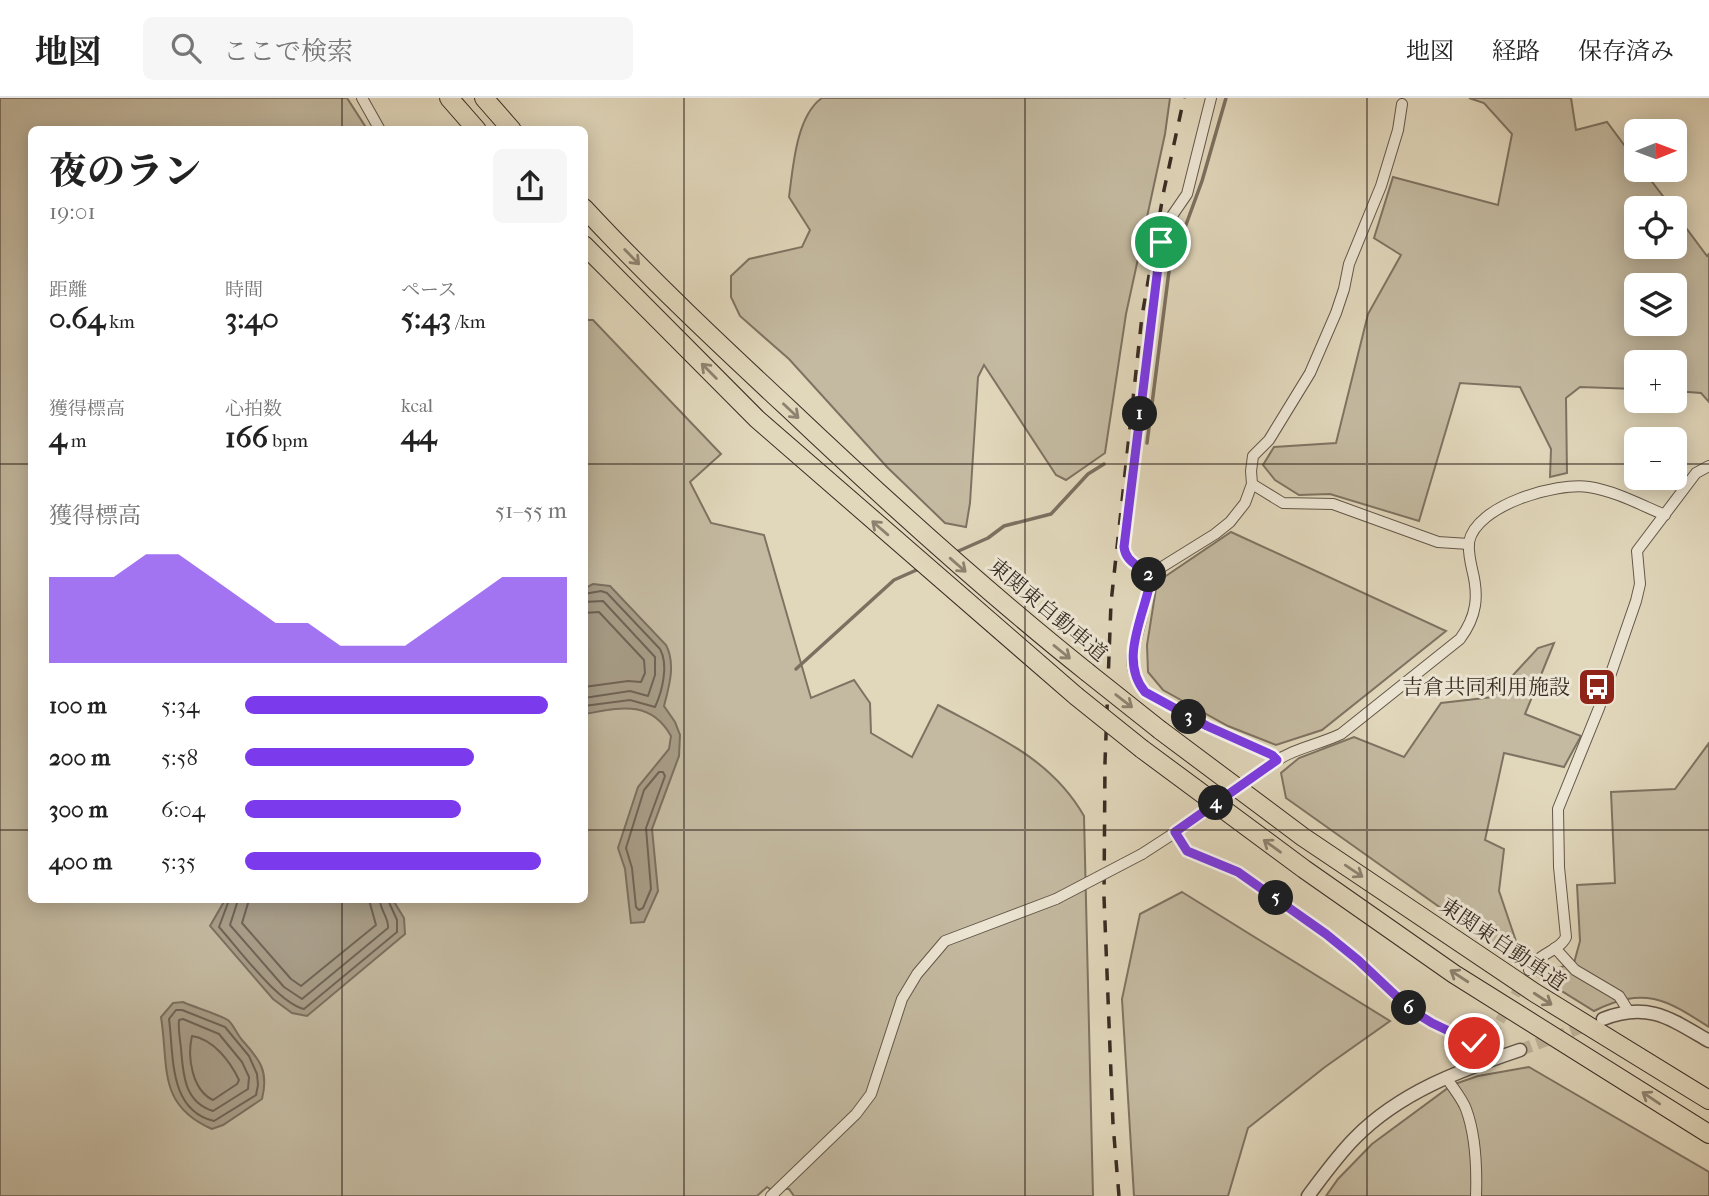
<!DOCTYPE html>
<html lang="ja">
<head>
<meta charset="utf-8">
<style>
	:root { --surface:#fff; --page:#f6f6f6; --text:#222; --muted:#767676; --line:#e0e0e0; --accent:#7c3aed }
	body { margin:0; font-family:"IM FELL French Canon","Noto Serif JP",serif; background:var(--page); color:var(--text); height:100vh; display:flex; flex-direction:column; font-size:26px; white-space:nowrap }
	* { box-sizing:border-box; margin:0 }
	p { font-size:23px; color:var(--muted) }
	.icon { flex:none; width:38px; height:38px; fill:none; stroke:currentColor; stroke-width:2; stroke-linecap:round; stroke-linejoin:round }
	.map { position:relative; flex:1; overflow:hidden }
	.drawer { position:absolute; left:28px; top:28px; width:560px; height:777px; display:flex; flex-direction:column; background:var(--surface); border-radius:10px; box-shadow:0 4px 18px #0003 }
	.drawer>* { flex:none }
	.needle { width:46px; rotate:89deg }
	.controls { position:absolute; left:1624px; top:21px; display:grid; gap:14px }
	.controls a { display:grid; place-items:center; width:63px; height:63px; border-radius:10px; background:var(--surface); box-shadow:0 4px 18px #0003; font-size:35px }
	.pin { position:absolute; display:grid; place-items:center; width:60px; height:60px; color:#fff; margin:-30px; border:4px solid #fff; border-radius:50%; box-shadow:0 2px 7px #0007 }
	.km { position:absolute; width:35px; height:35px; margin:-18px; border-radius:50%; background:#222; color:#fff; font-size:19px; line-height:35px; text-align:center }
	.round { display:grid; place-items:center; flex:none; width:74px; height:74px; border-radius:10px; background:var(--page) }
	.headline { display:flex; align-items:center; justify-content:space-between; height:119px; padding:0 21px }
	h1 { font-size:38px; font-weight:800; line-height:52px }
	.figures { display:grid; grid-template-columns:repeat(3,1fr); gap:10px; height:119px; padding:7px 21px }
	.figures div { display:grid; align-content:center }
	.figures b { font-size:30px; font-weight:800 }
	.figures small { font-size:19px; font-weight:400 }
	.figures p { font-size:19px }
	.chart { height:196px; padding:14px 21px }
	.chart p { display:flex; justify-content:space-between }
	.chart svg { width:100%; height:126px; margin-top:7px; fill:var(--accent); opacity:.7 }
	ul { padding:0 21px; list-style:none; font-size:23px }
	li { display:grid; grid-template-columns:112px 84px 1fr; align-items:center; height:52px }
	li i { height:18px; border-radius:9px; background:var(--accent) }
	header { display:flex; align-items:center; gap:42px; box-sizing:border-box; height:98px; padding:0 35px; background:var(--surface); border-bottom:2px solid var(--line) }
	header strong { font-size:33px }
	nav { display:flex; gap:38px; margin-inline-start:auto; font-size:24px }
	.search { width:490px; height:63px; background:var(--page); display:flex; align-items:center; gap:18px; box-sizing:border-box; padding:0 24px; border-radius:10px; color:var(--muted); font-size:26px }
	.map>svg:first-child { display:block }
</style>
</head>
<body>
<header>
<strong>地図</strong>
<div class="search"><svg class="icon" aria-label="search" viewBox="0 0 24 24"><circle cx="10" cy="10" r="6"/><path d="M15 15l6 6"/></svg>ここで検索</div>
<nav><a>地図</a><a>経路</a><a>保存済み</a></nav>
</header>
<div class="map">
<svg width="1709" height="1098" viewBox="0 0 1709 1098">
	<rect width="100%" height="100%" fill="#e1d7bb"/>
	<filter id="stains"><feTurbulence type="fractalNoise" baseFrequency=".00286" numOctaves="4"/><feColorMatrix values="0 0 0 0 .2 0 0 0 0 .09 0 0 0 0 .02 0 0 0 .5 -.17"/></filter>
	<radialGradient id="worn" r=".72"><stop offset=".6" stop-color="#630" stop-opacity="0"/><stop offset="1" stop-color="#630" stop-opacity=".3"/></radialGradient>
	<!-- green -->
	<g fill="#c4baa1" stroke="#7e7362" stroke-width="2" fill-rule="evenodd">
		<path d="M0,0H347L367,31L32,32V802H584V222H593L721,356L690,384L711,425L764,437L811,600L854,582L870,605L871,635L912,659L938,607C994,637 1051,660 1084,718L1093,1098H794L789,1091H770L767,1089L757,1098H0Z"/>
		<path d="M822,0H1170L1165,36L1126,216L1105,355L1066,382L1056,377L984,267L978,279L970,405L966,429L945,425L887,369L789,261L740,218L731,199V178L749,161L802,149L810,132L789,99C793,70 796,18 822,0Z"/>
		<path d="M1469,0H1571L1576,32L1607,24L1636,63V72H1643L1672,110H1636V149H1675V115L1707,158L1709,156V304L1701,295L1675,293V264H1636V291L1580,289L1566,300L1567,375L1550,379L1551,351L1520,289L1460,285L1419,423L1330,396L1299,397L1275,382L1263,367L1274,349L1336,345L1368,216L1401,157L1374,140L1393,79L1498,107L1512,36L1484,5ZM1636,187H1675V226H1636Z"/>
		<polygon points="1231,434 1446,533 1322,632 1276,647 1228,628 1163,592 1148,574 1147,547 1157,484"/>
		<polygon points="1554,545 1525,616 1581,638 1564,669 1504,655 1485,742 1504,751 1499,793 1518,849 1507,857 1286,700 1281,675 1299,660 1354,639 1404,659 1441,605 1493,599 1538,550"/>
		<path d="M1709,645V929C1665,901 1645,888 1594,913L1536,877L1574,865L1580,843L1577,787L1615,785L1611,694L1675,691Z"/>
		<polygon points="1182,794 1390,923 1325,969 1248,1030 1228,1098 1134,1098 1122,901 1140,816"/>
		<polygon points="1529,969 1709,1074 1709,1098 1326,1098 1338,1081 1372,1046 1452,987 1478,978"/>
	</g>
	<!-- water -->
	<g fill="#a89d88" stroke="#7c7060" stroke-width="2">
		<path d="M593,486L610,488L666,547C676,566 669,589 664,608L675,624L680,637L679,658L652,731L658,793L644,824L631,825L625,771L618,750L638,689L669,651L671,638C650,601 619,610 585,616V490Z"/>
		<polygon points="225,802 393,802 404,820 405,836 307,918 292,915 273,901 210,828"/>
		<path d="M183,904C193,909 222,917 229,923C234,928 237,936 242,942C260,962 269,973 262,1001L223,1027L212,1031C157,1007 169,969 161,919L173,905Z"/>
	</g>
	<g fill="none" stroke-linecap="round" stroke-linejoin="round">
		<!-- shore -->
		<g stroke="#706456" stroke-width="2">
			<path d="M584,496L601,493L607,495L660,551C669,567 662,594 655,609L630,602L584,608"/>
			<polyline points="584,504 603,503 655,559 655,577 648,598 630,593 584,600"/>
			<polyline points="584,515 599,514 644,562 645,575 641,584 628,583 584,589"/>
			<polygon points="659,674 663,674 665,678 646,730 651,791 643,810 639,812 636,809 632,770 626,750 644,692"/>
			<path d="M229,802L219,829C238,850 278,905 304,911L397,834V822L388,802"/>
			<path d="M238,802L230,827L284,889L302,901L388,830C389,820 380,812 380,802"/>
			<polyline points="249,802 242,825 291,881 301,888 376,827 369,802"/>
			<path d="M176,912H182L225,929L249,958L257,976L258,987L256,997L214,1023C168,1012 174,957 169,921Z"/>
			<path d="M179,922L183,921L219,936L242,964L249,979L248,991L213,1013C184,1004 183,976 181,950C180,941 178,931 179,922Z"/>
			<path d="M192,938C213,941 230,963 239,982L237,986L213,1002C192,992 187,959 192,938Z"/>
		</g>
		<!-- stream -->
		<g stroke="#7c7060" stroke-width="3.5">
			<polyline points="1147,345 1169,173 1202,83 1226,0"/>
			<polyline points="954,455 988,440 1004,428 1051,416 1088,376 1104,366"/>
			<polyline points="796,571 894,482 921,470"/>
		</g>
		<!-- minor-tunnel -->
		<polyline stroke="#bfb59d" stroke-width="10" stroke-dasharray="10 5" stroke-linecap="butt" points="1492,936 1524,882"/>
		<!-- tertiary-tunnel -->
		<polyline stroke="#bfb59d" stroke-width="12" stroke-dasharray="12 6" stroke-linecap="butt" points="1520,952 1593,925"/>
		<defs>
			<g id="minor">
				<polyline points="362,0 380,32"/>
				<path d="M1211,0L1187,96L1163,131L1124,449C1126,467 1147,467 1150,485L1132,558C1132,573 1136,583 1145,594L1207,628L1272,657L1277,662"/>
				<polyline points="1252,386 1283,405 1333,406 1438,444 1469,446"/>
				<polyline points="1149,477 1215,436 1230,424 1245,405 1252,386 1251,373 1253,358 1269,342 1310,275 1336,215 1344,191 1349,166 1381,88 1398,32 1402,6"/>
				<path d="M1273,665C1294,650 1318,647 1341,636L1460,541C1477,518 1479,498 1472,471C1470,462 1468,453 1469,444C1476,407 1557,384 1589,389C1615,393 1641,407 1665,417"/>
				<polyline points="1175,734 1187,753 1238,774 1326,836 1358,862 1411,912 1432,925 1483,949"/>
				<polyline points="1142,756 1179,732"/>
				<polyline points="1555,850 1575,872 1619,898 1629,914"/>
				<path d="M1529,872C1538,855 1560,853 1566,839L1559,769L1558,711L1599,610L1636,503L1640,486L1637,453L1696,375L1709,368"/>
				<polyline points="1482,965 1483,949 1492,936"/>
				<path d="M1446,979C1452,989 1462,1000 1466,1011C1476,1038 1477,1070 1476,1098"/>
				<polyline points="771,1098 856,1016 871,996 902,901 917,876 945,843 1056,801"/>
			</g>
			<g id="tertiary">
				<path d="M1603,921C1648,903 1671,921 1709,943"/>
				<path d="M1308,1098C1323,1078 1338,1057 1355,1040C1400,994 1461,972 1520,952"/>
			</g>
			<g id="motorway">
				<polyline points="449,0 477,32"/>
				<polyline points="484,0 512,32"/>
				<path d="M584,110C649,180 719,246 789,311C885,402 983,491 1087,574"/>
				<polyline points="584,147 757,321 1076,598"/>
				<polyline points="1160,632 1303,739 1535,895 1709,1002"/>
				<polyline points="1142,651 1304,771 1454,876 1709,1036"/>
			</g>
		</defs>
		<!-- minor casing -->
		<use href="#minor" stroke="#63574a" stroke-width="12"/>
		<!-- tertiary casing -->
		<use href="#tertiary" stroke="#63574a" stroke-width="15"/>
		<!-- motorway casing -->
		<use href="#motorway" stroke="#392c24" stroke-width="20"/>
		<!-- minor -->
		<use href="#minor" stroke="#ece5d3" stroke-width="10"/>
		<!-- tertiary -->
		<use href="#tertiary" stroke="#ece5d3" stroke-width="12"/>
		<!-- motorway -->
		<use href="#motorway" stroke="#e1d7bb" stroke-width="18"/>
		<!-- rail -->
		<polyline stroke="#392c24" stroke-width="3.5" stroke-dasharray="12 12" stroke-linecap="butt" points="1119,1098 1113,1026 1104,799 1105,664 1111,505 1142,218 1164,92 1184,0"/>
		<defs>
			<g id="minor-bridge">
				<polyline points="1182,730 1273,665"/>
				<polyline points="1056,801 1142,756"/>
			</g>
			<g id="motorway-bridge">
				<polyline points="1087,574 1160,632"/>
				<polyline points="1076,598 1142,651"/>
			</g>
		</defs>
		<!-- minor-bridge casing -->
		<use href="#minor-bridge" stroke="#63574a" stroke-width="12" stroke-linecap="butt"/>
		<!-- motorway-bridge casing -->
		<use href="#motorway-bridge" stroke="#392c24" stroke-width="20" stroke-linecap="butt"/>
		<!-- minor-bridge -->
		<use href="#minor-bridge" stroke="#ece5d3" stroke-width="10"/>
		<!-- motorway-bridge -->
		<use href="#motorway-bridge" stroke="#e1d7bb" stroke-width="18"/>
	</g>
	<!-- one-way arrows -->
	<defs><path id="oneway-shaft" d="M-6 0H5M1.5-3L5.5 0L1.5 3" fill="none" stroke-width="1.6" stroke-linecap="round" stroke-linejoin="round" transform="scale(1.75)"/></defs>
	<g stroke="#8d8270">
		<use href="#oneway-shaft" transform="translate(632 159) rotate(46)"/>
		<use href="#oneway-shaft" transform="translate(709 273) rotate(-135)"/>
		<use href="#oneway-shaft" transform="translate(791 313) rotate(43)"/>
		<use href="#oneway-shaft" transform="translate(880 430) rotate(-139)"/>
		<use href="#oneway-shaft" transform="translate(958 467) rotate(41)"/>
		<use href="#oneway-shaft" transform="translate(1062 554) rotate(39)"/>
		<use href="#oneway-shaft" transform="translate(1124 603) rotate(38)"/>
		<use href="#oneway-shaft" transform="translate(1272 748) rotate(-144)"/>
		<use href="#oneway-shaft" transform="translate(1354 773) rotate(34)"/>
		<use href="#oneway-shaft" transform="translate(1459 878) rotate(-147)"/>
		<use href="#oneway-shaft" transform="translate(1543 901) rotate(33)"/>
		<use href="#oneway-shaft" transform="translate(1651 1000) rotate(-146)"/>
	</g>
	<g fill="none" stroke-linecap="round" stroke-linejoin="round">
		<defs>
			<path id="route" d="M1161,144L1124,449C1126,468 1147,467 1150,485C1143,520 1119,563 1145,594L1207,628L1272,657L1277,662L1175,734L1187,753L1238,774L1326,836L1358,862L1411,912L1432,925L1474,945"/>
		</defs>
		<!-- route casing -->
		<use href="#route" stroke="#fff" stroke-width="14"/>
		<!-- route -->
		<use href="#route" stroke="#7c3aed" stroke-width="9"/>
	</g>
	<!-- grid -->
	<path fill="none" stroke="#392c24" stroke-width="2" stroke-opacity="0.55" d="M342,0V32M684,0V1098M1025,0V1098M1367,0V1098M0,366H32M584,366H1636M1675,366H1709M0,732H32M584,732H1709M342,802V1098"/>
	<!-- icons -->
	<defs>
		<symbol id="bus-square" viewBox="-11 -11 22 22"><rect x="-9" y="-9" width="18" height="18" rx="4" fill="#8f2418" stroke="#ece5d3"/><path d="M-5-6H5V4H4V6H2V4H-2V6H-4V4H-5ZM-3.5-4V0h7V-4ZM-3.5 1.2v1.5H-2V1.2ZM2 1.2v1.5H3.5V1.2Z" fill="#fff"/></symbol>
	</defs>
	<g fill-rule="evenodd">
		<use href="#bus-square" x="1575" y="567" width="44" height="44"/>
	</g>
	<g text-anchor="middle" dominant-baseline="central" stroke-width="6" stroke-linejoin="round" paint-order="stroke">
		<!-- street labels -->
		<g font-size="21" fill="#392c24" stroke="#ece5d3">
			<text transform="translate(1048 512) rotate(40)">東関東自動車道</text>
			<text transform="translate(1503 846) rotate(34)">東関東自動車道</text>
		</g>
		<!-- poi labels -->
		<g font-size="21" fill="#392c24" stroke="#ece5d3" text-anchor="end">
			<text x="1570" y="589">吉倉共同利用施設</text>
		</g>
	</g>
	<rect width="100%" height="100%" filter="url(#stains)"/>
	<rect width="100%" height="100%" fill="url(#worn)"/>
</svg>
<div class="controls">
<a><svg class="needle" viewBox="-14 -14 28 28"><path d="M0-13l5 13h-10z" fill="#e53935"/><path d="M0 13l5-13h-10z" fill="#767676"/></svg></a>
<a><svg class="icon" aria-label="locate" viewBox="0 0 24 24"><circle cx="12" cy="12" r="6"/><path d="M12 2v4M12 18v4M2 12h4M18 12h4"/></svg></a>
<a><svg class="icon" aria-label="layers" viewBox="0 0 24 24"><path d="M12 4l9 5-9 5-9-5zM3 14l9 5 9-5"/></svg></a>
<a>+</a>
<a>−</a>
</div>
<div class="pin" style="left:1161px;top:144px;background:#1e9e55"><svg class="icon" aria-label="arrive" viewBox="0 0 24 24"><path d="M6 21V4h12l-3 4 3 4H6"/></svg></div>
<div class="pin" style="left:1474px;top:945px;background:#d93025"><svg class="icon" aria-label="check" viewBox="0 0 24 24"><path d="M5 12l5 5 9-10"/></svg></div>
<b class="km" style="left:1140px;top:316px">1</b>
<b class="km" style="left:1149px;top:477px">2</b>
<b class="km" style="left:1189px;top:619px">3</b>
<b class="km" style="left:1216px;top:705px">4</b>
<b class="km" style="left:1276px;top:800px">5</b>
<b class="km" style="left:1409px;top:910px">6</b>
<section class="drawer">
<div class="headline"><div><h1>夜のラン</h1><p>19:01</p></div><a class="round"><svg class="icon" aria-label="share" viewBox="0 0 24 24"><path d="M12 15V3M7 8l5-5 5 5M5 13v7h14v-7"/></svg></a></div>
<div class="figures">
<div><p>距離</p><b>0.64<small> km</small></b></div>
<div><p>時間</p><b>3:40</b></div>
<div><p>ペース</p><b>5:43<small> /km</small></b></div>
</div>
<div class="figures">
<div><p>獲得標高</p><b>4<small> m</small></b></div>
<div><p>心拍数</p><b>166<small> bpm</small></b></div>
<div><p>kcal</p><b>44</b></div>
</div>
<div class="chart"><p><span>獲得標高</span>51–55 m</p>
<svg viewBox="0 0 160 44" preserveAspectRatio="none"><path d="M0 44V14L10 14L20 14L30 6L40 6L50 14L60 22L70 30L80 30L90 38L100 38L110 38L120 30L130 22L140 14L150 14L160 14V44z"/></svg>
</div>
<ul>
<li><b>100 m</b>5:34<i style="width:94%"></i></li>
<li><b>200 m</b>5:58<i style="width:71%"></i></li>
<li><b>300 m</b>6:04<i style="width:67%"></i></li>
<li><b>400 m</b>5:35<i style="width:92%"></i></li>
</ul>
</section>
</div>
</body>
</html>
